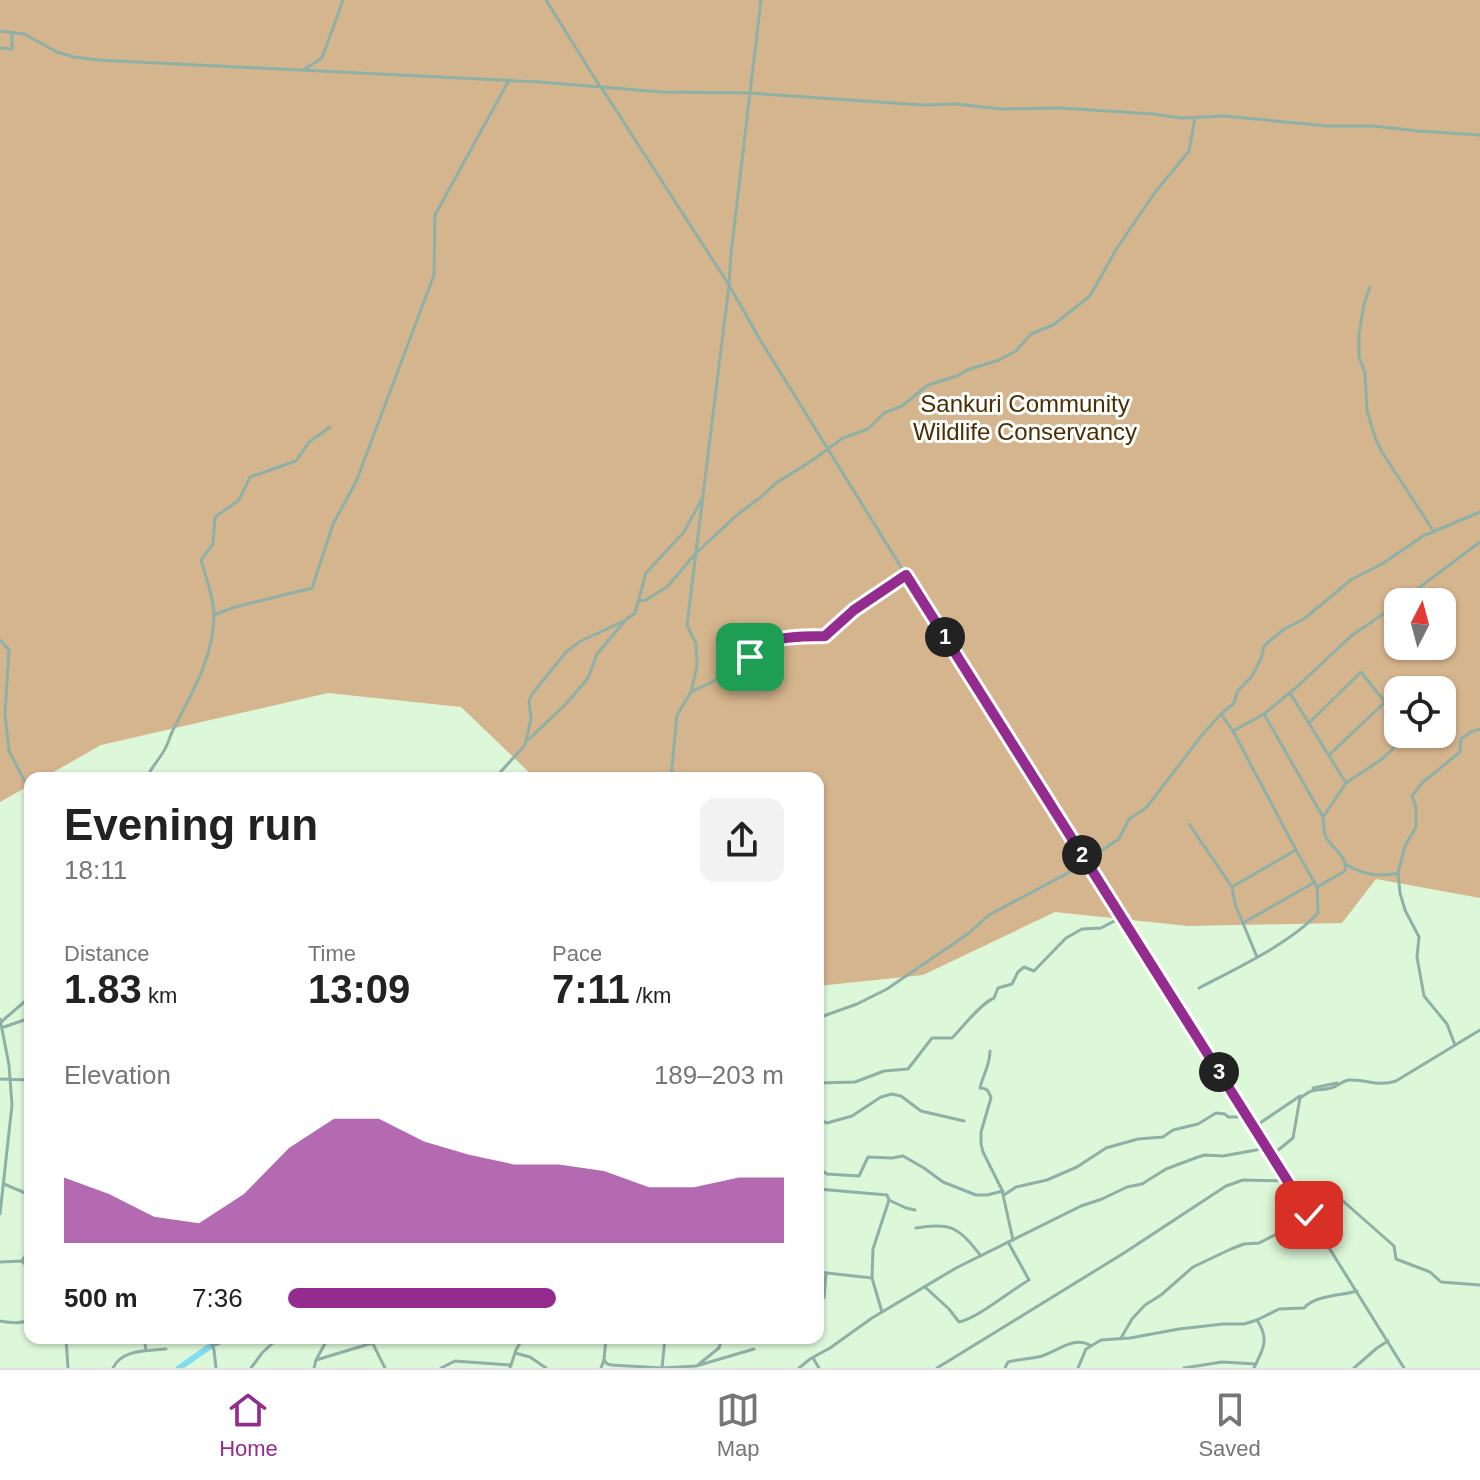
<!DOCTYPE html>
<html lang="en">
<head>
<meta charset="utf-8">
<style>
	:root { --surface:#fff; --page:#f2f2f2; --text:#222; --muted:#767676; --line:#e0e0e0; --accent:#942c8f }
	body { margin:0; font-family:Helvetica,sans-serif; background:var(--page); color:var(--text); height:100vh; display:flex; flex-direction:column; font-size:30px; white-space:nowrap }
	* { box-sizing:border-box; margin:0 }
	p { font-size:26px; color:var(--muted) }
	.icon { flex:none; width:44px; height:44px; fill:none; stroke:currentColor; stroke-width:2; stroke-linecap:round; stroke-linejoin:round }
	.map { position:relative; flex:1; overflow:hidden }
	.panel { position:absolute; left:24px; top:772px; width:800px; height:572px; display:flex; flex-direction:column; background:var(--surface); border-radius:16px; box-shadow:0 2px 6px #0004 }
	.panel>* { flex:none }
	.needle { width:52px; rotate:6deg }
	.tools { position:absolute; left:1384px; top:588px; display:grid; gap:16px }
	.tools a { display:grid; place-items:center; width:72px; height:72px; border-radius:16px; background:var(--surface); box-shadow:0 2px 6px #0004; font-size:40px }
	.pin { position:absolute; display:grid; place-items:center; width:68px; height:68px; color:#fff; margin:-34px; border-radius:16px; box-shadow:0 4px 12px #0006 }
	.km { position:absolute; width:40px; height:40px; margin:-20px; border-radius:50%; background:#222; color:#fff; font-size:22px; line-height:40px; text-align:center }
	.round { display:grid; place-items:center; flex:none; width:84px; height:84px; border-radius:16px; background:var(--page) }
	.summary { display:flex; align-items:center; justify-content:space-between; height:136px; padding:0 40px }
	h1 { font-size:44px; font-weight:700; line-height:60px }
	.stats { display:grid; grid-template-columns:repeat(3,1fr); gap:12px; height:136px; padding:8px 40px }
	.stats div { display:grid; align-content:center }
	.stats b { font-size:40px; font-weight:700 }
	.stats small { font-size:22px; font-weight:400 }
	.stats p { font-size:22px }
	.chart { height:224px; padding:16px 40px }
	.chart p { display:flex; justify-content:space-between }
	.chart svg { width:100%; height:144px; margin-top:8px; fill:var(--accent); opacity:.7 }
	ul { padding:0 40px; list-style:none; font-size:26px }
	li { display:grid; grid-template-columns:128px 96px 1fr; align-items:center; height:60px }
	li i { height:20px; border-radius:10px; background:var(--accent) }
	.menu { display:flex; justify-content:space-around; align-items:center; height:112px; border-top:2px solid var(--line); background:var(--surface); font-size:22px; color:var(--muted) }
	.menu a { display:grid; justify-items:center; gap:4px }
	.menu .on { color:var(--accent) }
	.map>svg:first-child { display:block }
</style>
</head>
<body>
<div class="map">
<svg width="1480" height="1368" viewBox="0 0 1480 1368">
	<rect width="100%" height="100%" fill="#ddf8d9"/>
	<!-- green -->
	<path fill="#d5b58d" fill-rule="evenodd" d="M0,0H1480V898L1376,879L1342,923L1188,926L1055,912L923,975L818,986V778H535L461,707L328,693L101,745L43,778H30V785L0,802ZM1398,602H1442V646H1398ZM1398,690H1442V734H1398Z"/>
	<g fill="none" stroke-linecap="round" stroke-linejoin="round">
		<!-- river -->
		<polyline stroke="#83ddee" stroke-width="6" points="179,1368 212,1345 227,1338"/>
		<!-- street -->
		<g stroke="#8eb0a7" stroke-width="3">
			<polyline points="546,0 599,85"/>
			<polyline points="0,31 24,34 57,52 74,57 98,60 539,82 601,87 729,285 759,338 945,638 1162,980 1404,1368"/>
			<polyline points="0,48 12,49 12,33"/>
			<polyline points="305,69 322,58 343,0"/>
			<polyline points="601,87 663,92 749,93 923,105 956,104 1002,109 1061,108 1153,114 1181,118 1225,116 1327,126 1373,126 1418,131 1480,135"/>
			<polyline points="1370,287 1364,304 1359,334 1359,357 1365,373 1367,411 1376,440 1382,452 1434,532"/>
			<polyline points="639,601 646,600 668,586 696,553 737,515 761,497 776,483 810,462 843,438 868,429 884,413 902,406 928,385 957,376 967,370 999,360 1016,351 1031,334 1053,325 1090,296 1117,248 1156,191 1189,151 1195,118"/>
			<polyline points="1400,602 1480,542"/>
			<polyline points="214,615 235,607 312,588 333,524 356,482 434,275 435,215 509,80"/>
			<polyline points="0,640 9,650 5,714 9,751 30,792"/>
			<path d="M693,691L720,678L728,664L750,657C764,634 801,637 825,636L854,610L906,575"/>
			<polyline points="1221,714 1233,731 1296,850"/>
			<polyline points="1264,714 1323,817"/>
			<polyline points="1310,722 1361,672 1385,702 1398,715"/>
			<polyline points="1233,731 1264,714 1298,686 1351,636 1398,604"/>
			<polyline points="529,739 565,705 588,678 597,654 624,622"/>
			<polyline points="1329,755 1384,703"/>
			<path d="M147,778C150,768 161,758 166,747C169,741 170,736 173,730C192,693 214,657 214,614C213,596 206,577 201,560L213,544L215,517L239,500L250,477L296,461L309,442L330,427"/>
			<polyline points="495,778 525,745 531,719 529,701 532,694 567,651 581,641 624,621 635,613 646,573 684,532 703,497"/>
			<polyline points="671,778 677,715 691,692 697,666 696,644 687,625 729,285 731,253 761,0"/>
			<polyline points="1346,783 1382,759 1409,734"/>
			<polyline points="1189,824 1232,887 1235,904 1257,957"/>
			<path d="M1347,865C1364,875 1379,877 1398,873L1400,893L1405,910L1419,937L1417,957L1424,996L1447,1024L1455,1045"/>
			<polyline points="1398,873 1405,846 1416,827 1416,807 1412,796 1422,783 1460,752 1461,739 1471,732 1480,729"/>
			<polyline points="1232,887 1296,850 1317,887"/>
			<polyline points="1243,923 1315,882"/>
			<path d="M1199,988C1235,969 1291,943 1318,913L1317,887L1345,871C1348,856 1333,850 1326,837C1323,832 1324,824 1323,817L1346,783L1290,693"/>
			<polyline points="818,1018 857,1004 887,989 969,933 989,915 1066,874 1119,839 1129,819 1146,808 1202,735 1221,714 1234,703 1237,692 1252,676 1261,659 1264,646 1284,629 1304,619 1352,579 1382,564 1423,536 1480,512"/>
			<polyline points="0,1019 9,1065 12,1105 0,1214"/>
			<polyline points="1,1022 30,997"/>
			<polyline points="4,1027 30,1018"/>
			<path d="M990,1051C990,1066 983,1074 980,1088C987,1088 989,1091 991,1098L981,1132V1144L983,1152L1002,1190L1013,1240"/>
			<polyline points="0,1079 30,1080"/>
			<path d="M818,1083L855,1082L884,1071L908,1069L932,1038H952C962,1028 981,1003 994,998L998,988L1012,984L1018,972L1024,967L1034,971L1066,938L1082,929L1101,928L1120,918"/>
			<polyline points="1313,1088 1337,1083"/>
			<polyline points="818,1119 827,1123 852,1116 881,1097 892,1094 901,1096 921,1111 964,1121"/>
			<polyline points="1254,1127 1300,1096"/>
			<path d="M1268,1150L1277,1151L1293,1138L1300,1098C1316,1086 1315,1092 1331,1088C1338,1086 1342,1081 1349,1080C1367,1079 1377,1087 1396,1081L1480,1030"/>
			<polyline points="818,1168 827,1174 859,1176 868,1157 892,1158 903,1156 924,1168 943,1182 976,1195 987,1195 1003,1191"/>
			<polyline points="4,1184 30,1195"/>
			<polyline points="818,1189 887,1195 889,1200 906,1208 915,1210"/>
			<polyline points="1004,1195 1016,1187 1047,1180 1077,1167 1106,1148 1138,1139 1163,1137 1173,1130 1198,1124 1216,1113 1225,1114 1228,1117 1247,1117"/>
			<path d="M916,1228C952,1222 959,1228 981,1256"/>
			<polyline points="22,1261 30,1248"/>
			<polyline points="0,1262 22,1261 30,1270"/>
			<polyline points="818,1272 872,1278"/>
			<path d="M925,1287L949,1309L959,1322C978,1318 1010,1291 1029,1280L1008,1242"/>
			<polyline points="824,1298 826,1273"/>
			<polyline points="882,1312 872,1278 873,1249 889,1200"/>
			<path d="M0,1321C11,1323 19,1324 30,1320"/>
			<polyline points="66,1338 68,1368"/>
			<polyline points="144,1338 146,1350"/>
			<polyline points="209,1338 214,1350 216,1368"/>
			<polyline points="370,1338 385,1368"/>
			<polyline points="606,1338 604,1360 607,1364 612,1365 662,1368 696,1366 754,1349"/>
			<polyline points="1121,1338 1132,1319 1145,1305 1161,1295 1193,1267 1231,1249 1244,1244 1259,1243 1310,1217"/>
			<polyline points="214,1345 233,1338"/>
			<polyline points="515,1353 530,1357 546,1368"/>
			<polyline points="813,1358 819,1368"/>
			<polyline points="316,1360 328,1338"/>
			<polyline points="699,1364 719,1348 722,1338"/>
			<path d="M113,1368C122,1349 148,1351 166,1349"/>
			<polyline points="251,1368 262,1353 278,1338"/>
			<polyline points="314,1368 316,1360 389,1338"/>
			<polyline points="441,1368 455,1361 511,1365"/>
			<polyline points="510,1368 516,1350 523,1338"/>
			<polyline points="601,1368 604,1360"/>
			<polyline points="662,1368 665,1338"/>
			<polyline points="799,1368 810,1359 830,1348 872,1318 956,1268 1081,1206 1102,1199 1127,1187 1142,1184 1166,1169 1198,1157 1205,1155 1223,1156 1267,1148"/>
			<polyline points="937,1368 1124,1253 1226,1186 1243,1180 1287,1181 1343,1201 1394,1246 1396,1259 1430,1272 1441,1282 1480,1285"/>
			<path d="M1005,1368L1008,1362C1019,1359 1031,1359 1042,1356C1058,1351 1075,1335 1091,1346"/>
			<path d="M1078,1368L1086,1349L1101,1340L1130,1338L1179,1329L1223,1324H1244L1257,1320L1279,1309L1304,1308C1315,1295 1341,1296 1357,1291"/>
			<polyline points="1184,1368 1222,1362 1256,1364"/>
			<path d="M1254,1368C1263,1349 1270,1340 1257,1320"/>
			<polyline points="1354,1368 1377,1348 1388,1341"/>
		</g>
	</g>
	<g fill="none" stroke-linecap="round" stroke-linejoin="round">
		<defs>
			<path id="route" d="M750,657C764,634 801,637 825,636L854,610L906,575L1309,1215"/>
		</defs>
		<!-- route casing -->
		<use href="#route" stroke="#fff" stroke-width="16"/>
		<!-- route -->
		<use href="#route" stroke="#942c8f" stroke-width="10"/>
	</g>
	<g text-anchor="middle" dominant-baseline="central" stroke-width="6" stroke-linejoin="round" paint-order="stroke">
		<!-- park labels -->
		<g font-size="24" fill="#4b2e00" stroke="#fff">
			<text x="1025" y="403">Sankuri Community<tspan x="1025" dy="28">Wildlife Conservancy</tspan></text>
		</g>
	</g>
</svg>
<div class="tools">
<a><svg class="needle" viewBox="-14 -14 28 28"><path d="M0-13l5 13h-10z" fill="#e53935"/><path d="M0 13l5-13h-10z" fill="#767676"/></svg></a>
<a><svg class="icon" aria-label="locate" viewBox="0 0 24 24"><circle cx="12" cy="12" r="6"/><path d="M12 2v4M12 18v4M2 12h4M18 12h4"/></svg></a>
</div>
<div class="pin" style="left:750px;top:657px;background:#1e9e55"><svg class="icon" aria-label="arrive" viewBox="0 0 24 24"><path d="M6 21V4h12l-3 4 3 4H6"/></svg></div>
<div class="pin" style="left:1309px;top:1215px;background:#d93025"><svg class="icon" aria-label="check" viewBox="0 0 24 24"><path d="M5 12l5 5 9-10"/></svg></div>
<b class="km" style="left:945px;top:637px">1</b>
<b class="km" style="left:1082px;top:855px">2</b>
<b class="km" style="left:1219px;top:1072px">3</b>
<section class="panel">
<div class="summary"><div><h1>Evening run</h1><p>18:11</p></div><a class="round"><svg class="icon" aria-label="share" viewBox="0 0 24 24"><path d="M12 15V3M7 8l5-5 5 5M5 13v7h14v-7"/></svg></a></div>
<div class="stats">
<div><p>Distance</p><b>1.83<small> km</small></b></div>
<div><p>Time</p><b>13:09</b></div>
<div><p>Pace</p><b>7:11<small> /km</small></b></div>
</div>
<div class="chart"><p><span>Elevation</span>189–203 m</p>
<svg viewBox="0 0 160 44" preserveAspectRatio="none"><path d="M0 44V24L10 29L20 36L30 38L40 29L50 15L60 6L70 6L80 13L90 17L100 20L110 20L120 22L130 27L140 27L150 24L160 24V44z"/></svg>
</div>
<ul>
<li><b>500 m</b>7:36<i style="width:54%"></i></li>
</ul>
</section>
</div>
<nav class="menu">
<a class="on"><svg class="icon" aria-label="home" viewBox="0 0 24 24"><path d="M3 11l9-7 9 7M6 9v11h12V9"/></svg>Home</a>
<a><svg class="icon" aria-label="map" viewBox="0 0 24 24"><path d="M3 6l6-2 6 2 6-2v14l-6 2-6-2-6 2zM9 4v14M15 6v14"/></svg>Map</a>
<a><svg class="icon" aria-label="saved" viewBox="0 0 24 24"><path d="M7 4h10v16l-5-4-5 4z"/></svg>Saved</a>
</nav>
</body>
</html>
